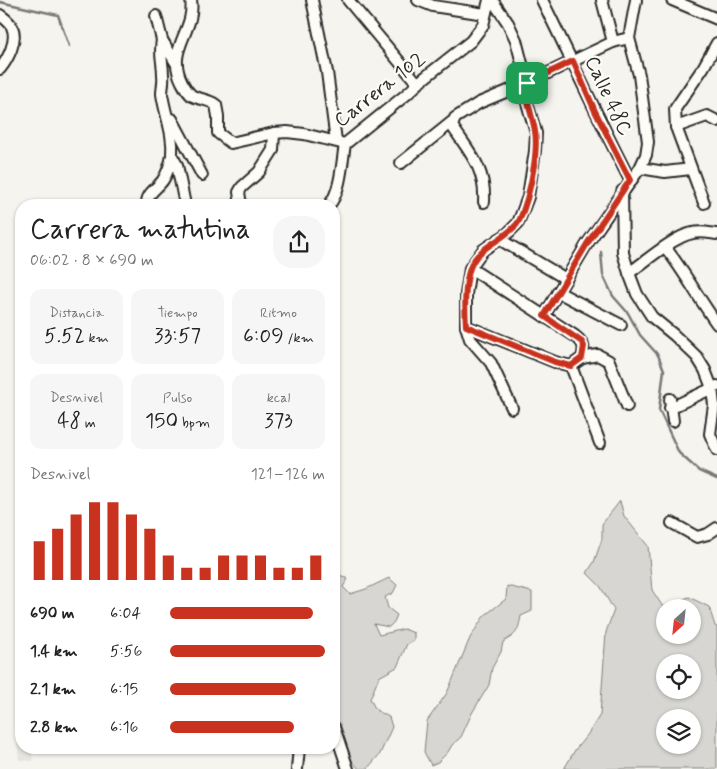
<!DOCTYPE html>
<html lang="es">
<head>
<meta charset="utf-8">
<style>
	:root { --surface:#fff; --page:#f6f6f6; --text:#222; --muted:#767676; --accent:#c8321e }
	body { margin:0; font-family:Mynerve,sans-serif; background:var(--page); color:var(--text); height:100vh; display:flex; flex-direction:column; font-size:19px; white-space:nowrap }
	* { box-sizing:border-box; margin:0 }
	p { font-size:16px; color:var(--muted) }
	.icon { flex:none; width:28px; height:28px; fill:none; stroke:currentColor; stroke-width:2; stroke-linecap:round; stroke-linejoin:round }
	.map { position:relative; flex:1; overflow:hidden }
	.panel { position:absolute; left:15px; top:199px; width:325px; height:555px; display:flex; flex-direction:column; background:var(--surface); border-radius:20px; box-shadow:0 1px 4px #0004 }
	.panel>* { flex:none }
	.needle { width:32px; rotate:207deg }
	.fabs { position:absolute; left:656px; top:599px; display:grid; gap:10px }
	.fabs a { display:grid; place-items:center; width:45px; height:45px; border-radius:50%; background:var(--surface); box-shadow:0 1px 4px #0004; font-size:25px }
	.pin { position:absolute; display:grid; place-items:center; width:42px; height:42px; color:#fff; margin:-21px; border-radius:10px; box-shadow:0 2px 8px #0006 }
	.round { display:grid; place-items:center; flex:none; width:52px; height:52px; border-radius:20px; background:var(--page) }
	.overview { display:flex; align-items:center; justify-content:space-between; height:85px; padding:0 15px }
	h1 { font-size:28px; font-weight:600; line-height:38px }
	.stats { display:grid; grid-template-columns:repeat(3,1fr); gap:8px; height:85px; padding:5px 15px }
	.stats div { display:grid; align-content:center; border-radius:12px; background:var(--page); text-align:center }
	.stats b { font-size:21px; font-weight:600 }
	.stats small { font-size:14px; font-weight:400 }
	.stats p { font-size:14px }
	.chart { height:140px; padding:10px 15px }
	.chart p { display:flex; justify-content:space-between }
	.chart svg { width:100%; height:90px; margin-top:5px; stroke:var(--accent); stroke-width:6 }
	ul { padding:0 15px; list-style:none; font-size:16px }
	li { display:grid; grid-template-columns:80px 60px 1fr; align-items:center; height:38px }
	li i { height:12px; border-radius:6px; background:var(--accent) }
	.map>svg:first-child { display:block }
</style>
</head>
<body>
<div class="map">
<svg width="717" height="769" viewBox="0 0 717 769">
	<rect width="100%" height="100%" fill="#f5f4ef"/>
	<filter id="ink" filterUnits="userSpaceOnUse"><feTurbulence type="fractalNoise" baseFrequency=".02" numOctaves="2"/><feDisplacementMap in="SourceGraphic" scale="10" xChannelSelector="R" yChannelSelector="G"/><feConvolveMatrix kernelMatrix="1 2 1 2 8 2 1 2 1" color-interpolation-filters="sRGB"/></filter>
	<g filter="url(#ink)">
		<!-- built -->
		<polygon fill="#e6e5e0" points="17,744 21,744 21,748 32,748 33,761 19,760"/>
		<!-- green -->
		<g fill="#d7d6d2" stroke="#81807e" fill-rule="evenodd">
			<path d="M620,501L624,516L648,546L652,590L663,607L689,597L709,607L715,626L717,627V769H564L575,750L588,734L600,715L606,632L614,610L600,586L587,573L594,562L602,539V524ZM665,608H692V635H665ZM665,662H692V690H665ZM665,718H692V745H665Z"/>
			<polygon points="334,572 348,579 343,587 350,594 366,589 389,578 397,585 393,593 385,597 388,608 397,615 394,622 389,627 374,624 379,635 404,629 414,633 414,640 407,644 397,667 379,677 370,699 376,710 389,717 392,727 380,754 367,769 359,769 344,751 339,737 334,709"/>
			<path d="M507,586L532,592V611L521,616C518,632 517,634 503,642L501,652L492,668L489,685L472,713L461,737L452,745L448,752L438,762L431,765L424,752L427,721L447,693L470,638L484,616L506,599Z"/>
		</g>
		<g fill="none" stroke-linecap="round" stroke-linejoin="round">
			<!-- stream -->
			<g stroke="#797877" stroke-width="2.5">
				<polyline points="0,2 58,15 69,46"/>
				<polyline points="601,252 603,275 613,296 628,313 640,335 658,355 664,370 659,410 679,453 699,471 717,479"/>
			</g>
			<defs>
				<g id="minor">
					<path d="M191,0C196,31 165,49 182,82C184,86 188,92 191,95C199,100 209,99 216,105L218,116V133L231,143L274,133L287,132L304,134L345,144L407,94L423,79L471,41L483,25L489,0"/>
					<polyline points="312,0 327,72 336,141"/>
					<polyline points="348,0 418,84"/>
					<polyline points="418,0 433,6 485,14"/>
					<path d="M542,0C572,60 599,121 630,180"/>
					<polyline points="602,0 613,42"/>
					<polyline points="672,0 717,19"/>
					<path d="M0,15C4,18 10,22 12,27C18,40 8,59 0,69"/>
					<polyline points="156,16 162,40"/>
					<polyline points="172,119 202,175"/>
					<polyline points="676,127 707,116 717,121"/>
					<polyline points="172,156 177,165 185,205"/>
					<polyline points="401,163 452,122"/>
					<polyline points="640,168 665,172 691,169"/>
					<polyline points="622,191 623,253 629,273 637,294 652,317 674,335 697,357 705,370 712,388 714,405 710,434 717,450"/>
					<path d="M484,202C486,168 469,152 452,126L455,118L479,103L527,83L613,42L629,38"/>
					<polyline points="704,203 676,127 675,109 703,68 717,43"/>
					<path d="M147,205C146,193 157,189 163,180C167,174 171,163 172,155C174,134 165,115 162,94C162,88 164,81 163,75C163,60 159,56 162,40L176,63"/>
					<polyline points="241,205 239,192 242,187 259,172 273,150 274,133"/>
					<path d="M329,205C341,192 342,161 345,144"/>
					<polyline points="499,239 566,279"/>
					<path d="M665,247C684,271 699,299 717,324"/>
					<path d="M470,268L575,336C584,343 585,347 582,358L571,366L555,362L466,326V294L470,268L483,250L507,234L518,223L528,197L535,151L536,133L525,96L527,83L516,40L508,23L492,0"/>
					<path d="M629,273C645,262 674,236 693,233C701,231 709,233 717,234"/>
					<polyline points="558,292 621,325"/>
					<polyline points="544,316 587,244 640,168 646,155 648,142 639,75 629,38 636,0"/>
					<polyline points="466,326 470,339 491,363 512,408"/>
					<polyline points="582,358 598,355 609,361 627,406"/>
					<polyline points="571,366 600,443"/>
					<polyline points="670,399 673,421"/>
					<polyline points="670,408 717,386"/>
					<polyline points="672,523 697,537 708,534 717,528"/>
					<polyline points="334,727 348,769"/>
					<polyline points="297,769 299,748"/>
				</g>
			</defs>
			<!-- minor casing -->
			<use href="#minor" stroke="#2b2b2b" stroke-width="14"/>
			<!-- minor -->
			<use href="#minor" stroke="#fdfcf7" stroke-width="10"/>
		</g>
	</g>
	<g fill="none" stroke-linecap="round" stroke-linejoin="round" filter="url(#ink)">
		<defs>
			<path id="route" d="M573,61L595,111L630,180L587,244L544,316L582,342L584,346L582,358L571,366L555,362L466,326C465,308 464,286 470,268C478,246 503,241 517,224C522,218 524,207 527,199C532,181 538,150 535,131C532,113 525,101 527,83Z"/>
		</defs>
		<!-- route casing -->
		<use href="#route" stroke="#fff" stroke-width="10"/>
		<!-- route -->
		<use href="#route" stroke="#c8321e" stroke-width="6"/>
	</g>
	<g text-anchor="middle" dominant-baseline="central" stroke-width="4.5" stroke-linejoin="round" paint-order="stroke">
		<!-- street labels -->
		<g font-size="20" fill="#2b2b2b" stroke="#fdfcf7">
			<text transform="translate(380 90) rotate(-38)">Carrera 102</text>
			<text transform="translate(608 96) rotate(65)">Calle 48C</text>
		</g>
	</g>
</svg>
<div class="fabs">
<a><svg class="needle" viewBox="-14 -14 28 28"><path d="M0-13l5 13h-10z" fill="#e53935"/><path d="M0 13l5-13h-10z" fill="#767676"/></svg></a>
<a><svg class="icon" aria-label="locate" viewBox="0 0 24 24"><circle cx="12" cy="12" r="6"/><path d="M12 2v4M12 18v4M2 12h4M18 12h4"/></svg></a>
<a><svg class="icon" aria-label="layers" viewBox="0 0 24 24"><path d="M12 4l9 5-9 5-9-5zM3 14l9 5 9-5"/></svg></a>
</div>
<div class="pin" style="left:527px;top:83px;background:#1e9e55"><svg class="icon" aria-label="arrive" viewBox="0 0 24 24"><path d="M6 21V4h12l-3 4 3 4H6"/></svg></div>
<section class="panel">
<div class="overview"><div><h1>Carrera matutina</h1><p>06:02 · 8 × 690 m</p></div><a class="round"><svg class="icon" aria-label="share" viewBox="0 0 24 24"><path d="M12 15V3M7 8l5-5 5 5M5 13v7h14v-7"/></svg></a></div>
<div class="stats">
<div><p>Distancia</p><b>5.52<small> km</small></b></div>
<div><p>Tiempo</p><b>33:57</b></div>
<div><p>Ritmo</p><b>6:09<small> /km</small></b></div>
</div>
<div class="stats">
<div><p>Desnivel</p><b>48<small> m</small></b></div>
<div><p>Pulso</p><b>150<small> bpm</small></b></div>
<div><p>kcal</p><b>373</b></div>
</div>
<div class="chart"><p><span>Desnivel</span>121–126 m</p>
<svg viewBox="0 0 160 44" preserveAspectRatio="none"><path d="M5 44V25M15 44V19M25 44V12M35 44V6M45 44V6M55 44V12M65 44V19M75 44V32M85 44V38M95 44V38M105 44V32M115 44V32M125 44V32M135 44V38M145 44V38M155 44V32"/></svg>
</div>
<ul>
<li><b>690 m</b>6:04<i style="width:92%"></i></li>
<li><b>1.4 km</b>5:56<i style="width:100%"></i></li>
<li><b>2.1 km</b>6:15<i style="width:81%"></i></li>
<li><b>2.8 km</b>6:16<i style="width:80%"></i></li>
</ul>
</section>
</div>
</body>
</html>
